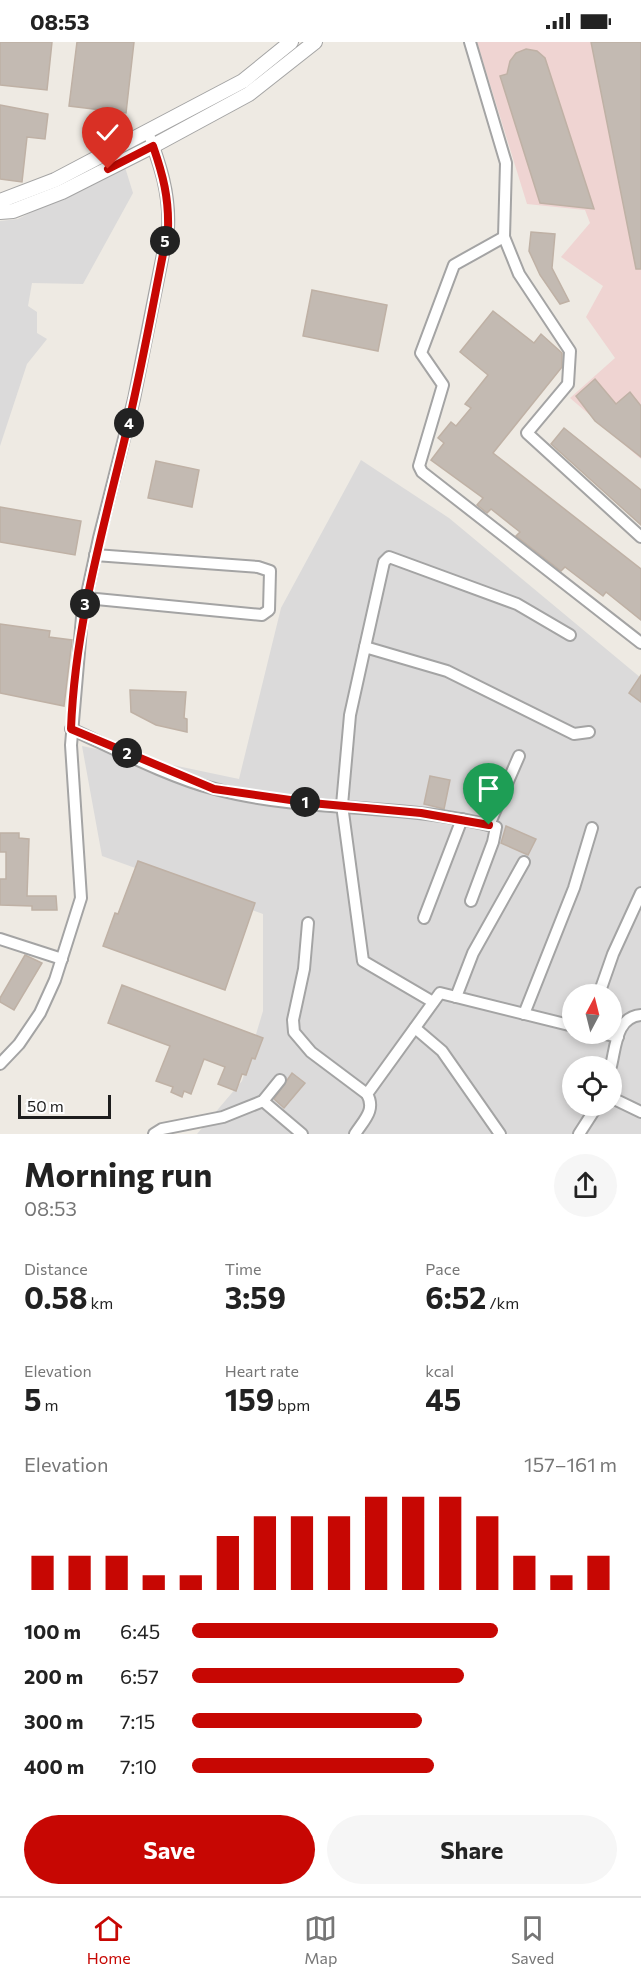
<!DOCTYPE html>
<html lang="en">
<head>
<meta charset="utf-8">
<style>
	:root { --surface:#fff; --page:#f6f6f6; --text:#222; --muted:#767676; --line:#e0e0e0; --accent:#c70703 }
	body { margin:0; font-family:Commissioner,sans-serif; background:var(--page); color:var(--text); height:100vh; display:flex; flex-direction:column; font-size:22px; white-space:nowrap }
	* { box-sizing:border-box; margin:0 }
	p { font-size:20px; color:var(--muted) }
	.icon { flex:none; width:33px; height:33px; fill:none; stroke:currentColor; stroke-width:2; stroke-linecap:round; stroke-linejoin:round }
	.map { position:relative; height:1092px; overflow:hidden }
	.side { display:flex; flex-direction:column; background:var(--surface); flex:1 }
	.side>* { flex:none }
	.needle { width:39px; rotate:7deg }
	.tools { position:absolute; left:562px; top:942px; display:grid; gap:12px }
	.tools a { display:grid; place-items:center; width:60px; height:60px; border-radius:50%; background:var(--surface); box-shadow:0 3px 9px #0003; font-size:30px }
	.scale { position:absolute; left:18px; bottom:15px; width:93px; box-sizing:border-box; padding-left:6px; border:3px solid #1d1d1d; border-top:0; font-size:16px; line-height:21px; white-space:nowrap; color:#1d1d1d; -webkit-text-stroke:4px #fff; paint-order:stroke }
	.pin { position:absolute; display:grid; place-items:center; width:51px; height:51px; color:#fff; margin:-62px -26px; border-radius:50% 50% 50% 0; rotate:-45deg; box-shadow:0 0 6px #0007 }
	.pin .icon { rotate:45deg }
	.km { position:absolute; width:30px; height:30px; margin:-15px; border-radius:50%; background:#222; color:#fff; font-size:16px; line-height:30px; text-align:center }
	.round { display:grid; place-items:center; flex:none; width:63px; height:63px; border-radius:32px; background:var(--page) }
	.overview { display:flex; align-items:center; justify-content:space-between; height:102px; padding:0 24px }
	h1 { font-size:33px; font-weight:700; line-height:45px }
	.figures { display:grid; grid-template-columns:repeat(3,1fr); gap:9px; height:102px; padding:6px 24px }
	.figures div { display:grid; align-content:center }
	.figures b { font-size:30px; font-weight:700 }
	.figures small { font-size:16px; font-weight:400 }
	.figures p { font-size:16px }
	.chart { height:168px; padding:12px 24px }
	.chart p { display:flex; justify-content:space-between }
	.chart svg { width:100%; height:108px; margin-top:6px; stroke:var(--accent); stroke-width:6 }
	.action { display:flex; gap:12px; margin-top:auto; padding:12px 24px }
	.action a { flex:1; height:69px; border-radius:36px; background:var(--accent); color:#fff; font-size:24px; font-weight:700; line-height:69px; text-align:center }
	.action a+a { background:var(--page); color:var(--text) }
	ul { padding:0 24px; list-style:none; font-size:20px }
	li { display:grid; grid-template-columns:96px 72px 1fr; align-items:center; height:45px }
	li i { height:15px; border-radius:8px; background:var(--accent) }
	.status { display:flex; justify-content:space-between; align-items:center; height:42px; padding:0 30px; background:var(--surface); direction:ltr }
	.status svg { height:16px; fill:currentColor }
	.tabs { display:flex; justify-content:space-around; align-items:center; height:84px; border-top:2px solid var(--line); background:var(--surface); font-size:16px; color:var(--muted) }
	.tabs a { display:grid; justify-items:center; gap:3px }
	.tabs .active { color:var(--accent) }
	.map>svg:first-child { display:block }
</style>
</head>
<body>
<div class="status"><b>08:53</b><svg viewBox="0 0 49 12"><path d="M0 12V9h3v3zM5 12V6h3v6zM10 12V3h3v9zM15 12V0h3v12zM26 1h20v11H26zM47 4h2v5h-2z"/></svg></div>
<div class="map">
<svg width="641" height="1092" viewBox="0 0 641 1092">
	<rect width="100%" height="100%" fill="#eeeae3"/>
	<!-- residential -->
	<g fill="#dbdada" fill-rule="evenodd">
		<polygon points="124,122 133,151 83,242 32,241 28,264 37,270 37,291 47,297 27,322 0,404 0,179 18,177"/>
		<path d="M361,418L449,476L641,636V1092H197L242,1039L263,969V872L102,814L82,704L239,737L281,566ZM573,952H612V992H573ZM573,1024H612V1064H573Z"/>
	</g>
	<!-- commercial -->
	<polygon fill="#efd4d2" points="477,0 641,0 641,417 570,356 615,316 586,275 603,244 561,215 590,181 585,168 527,162"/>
	<!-- building -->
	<g fill="#c3bab2" stroke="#bfb1a5" stroke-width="1.5">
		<polygon points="0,0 52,0 47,48 0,43"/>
		<polygon points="77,0 134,0 126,71 69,64"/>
		<polygon points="591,0 641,0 641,227 636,227"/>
		<polygon points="526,7 537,9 545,16 594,167 540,161 500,34 507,32 510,19 516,11"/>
		<polygon points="0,63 48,72 45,97 27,95 22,140 0,137"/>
		<polygon points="531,190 555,192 552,226 569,259 560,262 540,233 529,209"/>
		<polygon points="312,248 387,263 378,309 303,294"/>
		<polygon points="493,269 534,301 541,292 562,311 562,325 493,411 641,527 641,578 606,550 603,554 565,525 561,529 516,494 520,490 491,467 487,471 477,463 483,456 431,418 444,401 438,396 451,380 456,384 471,366 465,362 488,333 460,310"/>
		<polygon points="595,337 616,362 630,350 641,364 641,415 595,379 576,354"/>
		<polygon points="564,386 641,448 641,483 551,402"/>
		<polygon points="156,419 199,428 192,465 148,456"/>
		<polygon points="0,465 81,479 75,513 0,500"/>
		<polygon points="0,582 50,589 49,595 72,598 64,664 0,651"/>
		<polygon points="641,633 641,660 629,651"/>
		<polygon points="130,648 186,650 184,676 187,677 187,690 156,683 131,670"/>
		<polygon points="430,734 450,738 444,767 424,762"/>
		<polygon points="506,784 536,797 528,813 501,801"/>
		<polygon points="0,791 19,791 19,796 29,797 27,854 56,854 57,868 32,868 32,864 0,863 0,837 6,837 6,810 0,810"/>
		<polygon points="138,819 255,861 225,948 103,904 115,871 118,872"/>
		<polygon points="25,913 42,921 14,968 0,960 0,956"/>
		<polygon points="122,943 263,996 255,1017 252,1016 246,1033 242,1032 236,1049 218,1042 225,1025 204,1017 191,1052 184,1049 182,1055 171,1050 173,1045 156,1039 170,1004 108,981"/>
		<polygon points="292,1031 305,1041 284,1066 274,1057"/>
	</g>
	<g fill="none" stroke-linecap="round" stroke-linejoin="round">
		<defs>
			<g id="minor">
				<polyline points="470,0 506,121 504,195 519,232 570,309 568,342 527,391 641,495"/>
				<polyline points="504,195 454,223 421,311 443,343 419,424 422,430 641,601"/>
				<polyline points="86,556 262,573 269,568 270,529 258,525 95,513"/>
				<polyline points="365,605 384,520 389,515 517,562 570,593"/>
				<path d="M71,687C113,706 171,736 215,747C305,771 403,760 496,785L493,800L471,859"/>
				<polyline points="489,783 519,714"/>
				<polyline points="424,876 462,777"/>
				<polyline points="308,881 304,927 293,978 294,990 311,1010 367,1052"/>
				<polyline points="0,897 62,917"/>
				<polyline points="599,952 613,912 641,851"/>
				<polyline points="456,955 473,911 524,820"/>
				<polyline points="433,960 363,919 342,763 350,673 365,605 447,629 574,692 589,690"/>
				<polyline points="524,972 574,846 592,786"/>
				<polyline points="415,986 442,1009 500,1092"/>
				<polyline points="605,992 618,995"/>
				<path d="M0,1022L19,1002L40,971L55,938L81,856L71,703L82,575L99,496L134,357L168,187C170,151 160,123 148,90"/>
				<path d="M611,1024C616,1004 616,975 641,973"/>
				<polyline points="612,1056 641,1070"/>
				<polyline points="263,1059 302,1092"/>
				<polyline points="154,1092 162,1087 223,1075 263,1059 280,1038"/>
				<path d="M355,1092C364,1078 376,1068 367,1052L440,951L573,984"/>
				<polyline points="579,1092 597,1064"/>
			</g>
			<g id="tertiary">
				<polyline points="0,159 55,138 243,39 291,0"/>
				<polyline points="0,170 13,169 62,150 153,104 249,52 315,0"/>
			</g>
		</defs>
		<!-- minor casing -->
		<use href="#minor" stroke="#a4a4a4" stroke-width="14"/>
		<!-- tertiary casing -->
		<use href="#tertiary" stroke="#a4a4a4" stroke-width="16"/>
		<!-- minor -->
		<use href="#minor" stroke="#fff" stroke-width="10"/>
		<!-- tertiary -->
		<use href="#tertiary" stroke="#fff" stroke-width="14"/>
	</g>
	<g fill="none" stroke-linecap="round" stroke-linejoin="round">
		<defs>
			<path id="route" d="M108,127L153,104C163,133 169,156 168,187C155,251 144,315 129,379C105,481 75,581 71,687L214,747L311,761L421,771L489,783"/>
		</defs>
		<!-- route casing -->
		<use href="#route" stroke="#fff" stroke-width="12"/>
		<!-- route -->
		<use href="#route" stroke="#c70703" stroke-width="8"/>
	</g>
</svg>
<div class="tools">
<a><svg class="needle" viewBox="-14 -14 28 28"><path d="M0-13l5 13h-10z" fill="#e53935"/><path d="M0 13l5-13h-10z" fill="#767676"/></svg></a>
<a><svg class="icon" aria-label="locate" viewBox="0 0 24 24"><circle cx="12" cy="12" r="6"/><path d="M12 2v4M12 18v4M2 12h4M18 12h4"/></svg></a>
</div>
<div class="scale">50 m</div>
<div class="pin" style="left:489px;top:783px;background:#1e9e55"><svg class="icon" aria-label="arrive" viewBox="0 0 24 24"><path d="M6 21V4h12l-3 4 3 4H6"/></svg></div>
<div class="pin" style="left:108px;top:127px;background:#d93025"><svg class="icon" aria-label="check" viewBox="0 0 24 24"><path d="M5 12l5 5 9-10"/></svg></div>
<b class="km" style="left:305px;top:760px">1</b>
<b class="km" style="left:127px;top:711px">2</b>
<b class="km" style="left:85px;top:562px">3</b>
<b class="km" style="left:129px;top:381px">4</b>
<b class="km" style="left:165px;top:199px">5</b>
</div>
<section class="side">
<div class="overview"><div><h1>Morning run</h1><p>08:53</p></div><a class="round"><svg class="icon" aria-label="share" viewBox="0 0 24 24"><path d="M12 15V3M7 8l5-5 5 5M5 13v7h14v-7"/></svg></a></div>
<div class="figures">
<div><p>Distance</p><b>0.58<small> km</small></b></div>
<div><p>Time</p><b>3:59</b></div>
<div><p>Pace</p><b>6:52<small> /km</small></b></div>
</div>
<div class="figures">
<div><p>Elevation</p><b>5<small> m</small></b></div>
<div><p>Heart rate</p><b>159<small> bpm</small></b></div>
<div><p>kcal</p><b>45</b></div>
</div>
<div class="chart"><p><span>Elevation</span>157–161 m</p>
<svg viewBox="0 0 160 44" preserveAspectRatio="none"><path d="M5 44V30M15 44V30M25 44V30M35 44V38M45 44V38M55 44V22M65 44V14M75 44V14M85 44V14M95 44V6M105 44V6M115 44V6M125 44V14M135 44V30M145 44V38M155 44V30"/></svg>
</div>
<ul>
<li><b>100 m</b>6:45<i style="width:72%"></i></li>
<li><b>200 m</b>6:57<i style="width:64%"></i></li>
<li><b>300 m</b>7:15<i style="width:54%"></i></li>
<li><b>400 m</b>7:10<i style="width:57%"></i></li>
</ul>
<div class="action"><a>Save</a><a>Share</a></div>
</section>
<nav class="tabs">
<a class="active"><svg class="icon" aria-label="home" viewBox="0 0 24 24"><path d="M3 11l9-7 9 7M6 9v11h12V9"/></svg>Home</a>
<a><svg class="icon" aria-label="map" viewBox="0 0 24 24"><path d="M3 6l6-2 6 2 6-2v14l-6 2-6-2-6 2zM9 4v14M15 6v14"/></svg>Map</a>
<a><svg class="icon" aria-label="saved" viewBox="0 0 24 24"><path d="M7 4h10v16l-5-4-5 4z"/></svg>Saved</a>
</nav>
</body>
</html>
